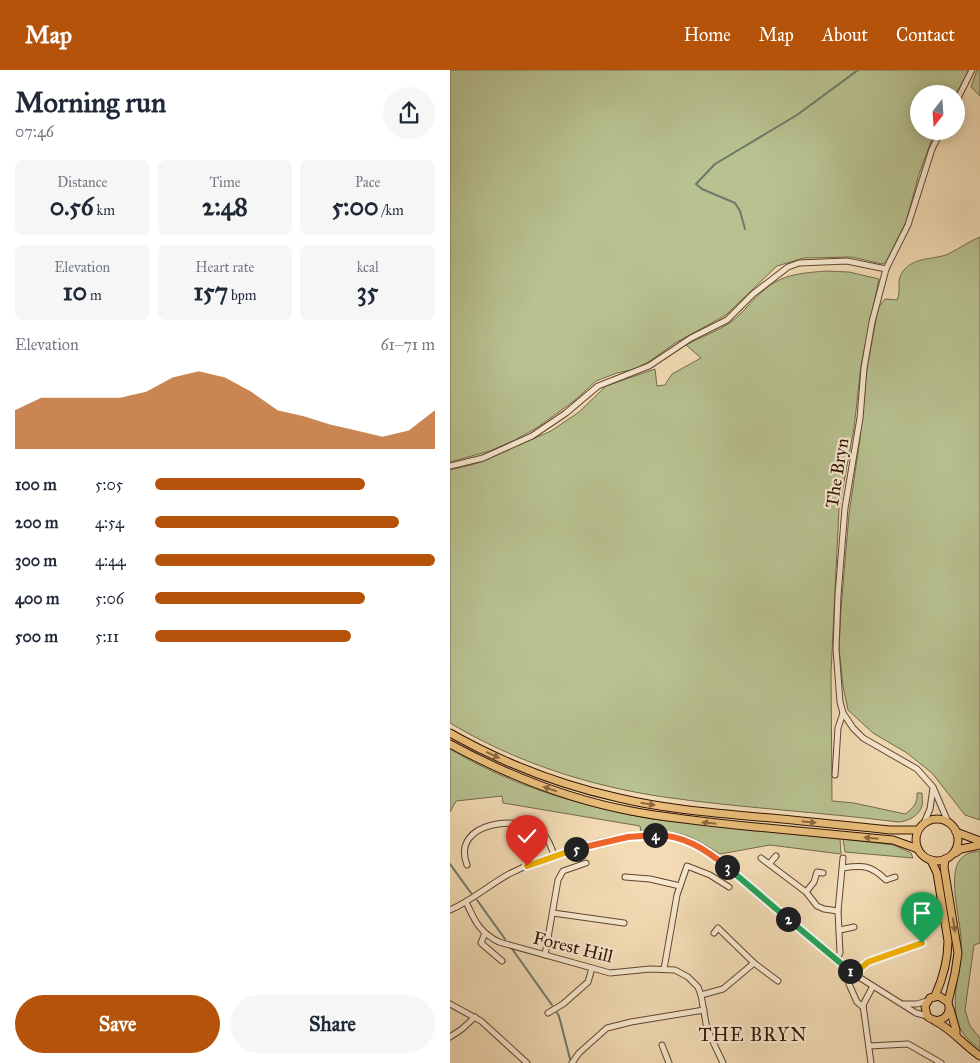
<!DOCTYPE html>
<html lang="en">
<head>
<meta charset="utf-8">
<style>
	:root { --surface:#fff; --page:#f6f6f7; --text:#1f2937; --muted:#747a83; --accent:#b45309 }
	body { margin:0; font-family:"IM FELL Great Primer",serif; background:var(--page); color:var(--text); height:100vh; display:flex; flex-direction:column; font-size:19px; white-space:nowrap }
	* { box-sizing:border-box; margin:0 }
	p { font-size:16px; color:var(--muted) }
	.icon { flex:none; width:28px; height:28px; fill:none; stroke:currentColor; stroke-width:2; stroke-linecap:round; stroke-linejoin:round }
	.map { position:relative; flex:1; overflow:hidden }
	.drawer { display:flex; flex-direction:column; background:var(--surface); width:450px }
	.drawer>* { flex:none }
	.needle { width:32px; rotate:197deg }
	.controls { position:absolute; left:460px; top:15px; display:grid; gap:10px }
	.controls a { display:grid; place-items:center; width:55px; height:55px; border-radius:50%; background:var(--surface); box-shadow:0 2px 12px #0003; font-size:25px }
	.pin { position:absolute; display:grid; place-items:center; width:42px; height:42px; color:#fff; margin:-51px -21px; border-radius:50% 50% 50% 0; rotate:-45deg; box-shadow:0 0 5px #0007 }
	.pin .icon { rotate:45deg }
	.km { position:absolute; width:25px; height:25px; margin:-12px; border-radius:50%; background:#222; color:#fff; font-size:14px; line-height:25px; text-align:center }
	.round { display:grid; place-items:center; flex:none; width:52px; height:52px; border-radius:26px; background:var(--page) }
	.summary { display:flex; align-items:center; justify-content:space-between; height:85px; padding:0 15px }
	h1 { font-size:28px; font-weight:700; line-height:38px }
	.figures { display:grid; grid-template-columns:repeat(3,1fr); gap:8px; height:85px; padding:5px 15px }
	.figures div { display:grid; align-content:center; border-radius:8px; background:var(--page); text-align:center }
	.figures b { font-size:25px; font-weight:700 }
	.figures small { font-size:14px; font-weight:400 }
	.figures p { font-size:14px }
	.chart { height:140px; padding:10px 15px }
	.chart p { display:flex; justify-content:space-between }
	.chart svg { width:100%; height:90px; margin-top:5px; fill:var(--accent); opacity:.7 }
	.action { display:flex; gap:10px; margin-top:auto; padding:10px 15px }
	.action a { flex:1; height:58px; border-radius:30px; background:var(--accent); color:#fff; font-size:20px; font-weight:700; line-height:58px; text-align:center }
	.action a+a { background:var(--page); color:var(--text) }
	ul { padding:0 15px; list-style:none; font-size:16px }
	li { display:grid; grid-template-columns:80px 60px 1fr; align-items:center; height:38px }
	li i { height:12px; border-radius:6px; background:var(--accent) }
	header { display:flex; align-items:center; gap:30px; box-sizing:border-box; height:70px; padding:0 25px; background:var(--accent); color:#fff }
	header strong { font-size:24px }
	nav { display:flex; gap:28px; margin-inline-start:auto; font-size:18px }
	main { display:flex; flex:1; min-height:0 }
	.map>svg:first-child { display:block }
</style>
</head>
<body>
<header>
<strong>Map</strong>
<nav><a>Home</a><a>Map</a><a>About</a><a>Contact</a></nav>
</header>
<main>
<section class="drawer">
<div class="summary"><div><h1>Morning run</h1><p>07:46</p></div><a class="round"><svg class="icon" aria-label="share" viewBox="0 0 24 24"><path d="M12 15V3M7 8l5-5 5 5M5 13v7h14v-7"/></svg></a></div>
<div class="figures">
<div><p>Distance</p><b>0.56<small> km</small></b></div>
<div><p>Time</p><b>2:48</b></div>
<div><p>Pace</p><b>5:00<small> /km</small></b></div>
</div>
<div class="figures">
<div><p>Elevation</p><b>10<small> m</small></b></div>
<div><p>Heart rate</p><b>157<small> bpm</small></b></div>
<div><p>kcal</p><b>35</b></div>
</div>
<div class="chart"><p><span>Elevation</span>61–71 m</p>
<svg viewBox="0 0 160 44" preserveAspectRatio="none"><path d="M0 44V25L10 19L20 19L30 19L40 19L50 16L60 9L70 6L80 9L90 16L100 25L110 28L120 32L130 35L140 38L150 35L160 25V44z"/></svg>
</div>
<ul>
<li><b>100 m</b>5:05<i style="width:75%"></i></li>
<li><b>200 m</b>4:54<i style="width:87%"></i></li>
<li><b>300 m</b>4:44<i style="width:100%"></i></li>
<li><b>400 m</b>5:06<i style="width:75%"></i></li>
<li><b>500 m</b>5:11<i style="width:70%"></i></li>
</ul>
<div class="action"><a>Save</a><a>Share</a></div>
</section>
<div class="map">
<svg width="530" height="993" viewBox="0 0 530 993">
	<rect width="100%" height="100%" fill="#f3dcb5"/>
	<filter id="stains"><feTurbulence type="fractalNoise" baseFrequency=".004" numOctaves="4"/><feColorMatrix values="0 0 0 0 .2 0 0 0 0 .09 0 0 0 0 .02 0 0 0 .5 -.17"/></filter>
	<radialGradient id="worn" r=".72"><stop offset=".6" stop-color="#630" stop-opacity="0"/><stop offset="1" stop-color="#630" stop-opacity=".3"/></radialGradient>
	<!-- green -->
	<g fill="#b8c190" stroke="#746a49">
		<polygon points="0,0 519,0 506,24 469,24 469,61 485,61 469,104 456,152 436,192 432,194 402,187 354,188 327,196 276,245 225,273 200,291 185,299 167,303 146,311 124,331 88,357 65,370 40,381 0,392"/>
		<polygon points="527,0 530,0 530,26 521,17"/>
		<path d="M530,167V750L515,745L482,703L457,683L423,663L398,640L393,616L389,578L391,539L399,444L410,369L415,310L428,238L435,229L447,230C452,219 445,210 454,200C466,186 485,190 498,184C509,179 519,171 530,167Z"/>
		<path d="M376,201L399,202L429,209L411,295L404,358L389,439L381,603L382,731L404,733L455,744C463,739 468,732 467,723H472C472,727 473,732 472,736C469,746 457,752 448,752C370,742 291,738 214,727C139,716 65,692 0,653V400L28,393L101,361L129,342L156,316L205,299L207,316L215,315L222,304L251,288L236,275C251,267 268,261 281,252C294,242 302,230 314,220C332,204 353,203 376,201Z"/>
		<path d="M0,679C62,716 133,737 203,749L390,769L391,784L320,775L270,784C237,763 229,760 191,762L190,756L53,733L52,726L6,731L0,742Z"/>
		<polygon points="393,769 444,775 461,783 463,788 395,782"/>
		<path d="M530,781V873L524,875L515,940L520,956L530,968V979C520,972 512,965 508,953C500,928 512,896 511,869C510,848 499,811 508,793C513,784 520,782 530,781Z"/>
	</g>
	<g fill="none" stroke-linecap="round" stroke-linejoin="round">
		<!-- stream -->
		<g stroke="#707869" stroke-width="2">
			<polyline points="295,159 290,141 285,133 252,119 246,114 265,94 347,45 408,0"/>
			<polyline points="0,794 21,823"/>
			<polyline points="27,830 55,869"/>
			<polyline points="60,876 102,935"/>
			<polyline points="107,943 109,946 120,989"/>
		</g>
		<defs>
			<g id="minor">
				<polyline points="506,32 522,0"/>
				<polyline points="491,61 482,79 458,155 436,199 422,252 414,298 410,348 395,438 388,525 386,579 390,632 393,643 403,658 413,668 467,699 483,717 498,752"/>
				<polyline points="0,396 33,388 82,366 116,343 148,316 199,296 241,268 277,250 303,224 338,197 349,193 397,191 436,199"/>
				<polyline points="385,705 388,658 393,643"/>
				<polyline points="474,753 480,739 483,718"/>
				<polyline points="311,788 356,822 367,836 374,839 388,841"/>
				<polyline points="319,794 326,786"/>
				<path d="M17,795C0,751 73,743 94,765C99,770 102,779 104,785"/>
				<path d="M393,798C413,795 421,795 436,810L445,807"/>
				<polyline points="175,807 200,809 230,816"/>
				<polyline points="356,822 364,812 367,802 373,803"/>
				<path d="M16,832C25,851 29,862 49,872L160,903L200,899L225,900L238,907L248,917L251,925L257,959L273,993"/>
				<path d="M0,840C21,831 39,815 59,804C96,785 168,763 210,765C227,766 242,772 257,781L386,890L404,904L466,943L477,946"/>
				<polyline points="103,843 174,853"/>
				<polyline points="390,860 404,857"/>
				<polyline points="35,863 31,873 52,891"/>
				<polyline points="264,863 268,858 304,893 328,911"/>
				<polyline points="95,885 108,810 113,801 136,793"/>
				<polyline points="386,890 390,883 388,841 393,788"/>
				<polyline points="214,899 227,825 237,796 260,805 279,817"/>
				<polyline points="404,904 418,892 472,873"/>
				<polyline points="399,914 407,932 413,937"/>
				<polyline points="251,925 273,919 304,893"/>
				<polyline points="0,934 31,951 77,993"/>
				<polyline points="454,934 467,934 477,931"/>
				<polyline points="98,943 113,934 138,912 142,898"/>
				<polyline points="0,967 12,959 25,947"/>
				<polyline points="212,975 219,993"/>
				<polyline points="419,976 458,974 491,993"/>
				<polyline points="122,993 129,983 157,958 181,952 254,940"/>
				<polyline points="421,993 413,935 423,916"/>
			</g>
			<g id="major">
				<path d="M0,663C53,693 110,715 169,728C211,738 254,742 297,746C344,750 392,755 440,760H468"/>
				<path d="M0,674C57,705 118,729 181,741C223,749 265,753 306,757C352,761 397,766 443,770L468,779"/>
				<circle cx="487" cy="770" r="21"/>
				<polyline points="506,762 530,771"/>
				<polyline points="505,783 511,779 530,775"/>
				<path d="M495,789L494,797L508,883L505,903L498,932C503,947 488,956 477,946L475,936L480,928L489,926L498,932"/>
				<path d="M481,790L487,803L498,871C498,891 493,908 485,926"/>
				<polyline points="500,939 506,960 506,965"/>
				<path d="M485,951C502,959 513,975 530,986"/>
			</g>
		</defs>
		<!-- minor casing -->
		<use href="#minor" stroke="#61442f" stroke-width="7"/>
		<!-- major casing -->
		<use href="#major" stroke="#301202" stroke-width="9"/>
		<!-- minor -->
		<use href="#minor" stroke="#f7e8cf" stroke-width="5"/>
		<!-- major -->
		<use href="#major" stroke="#eabe7a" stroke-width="7"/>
	</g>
	<!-- one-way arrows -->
	<defs><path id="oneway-solid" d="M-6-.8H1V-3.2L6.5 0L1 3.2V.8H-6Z" transform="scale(1.25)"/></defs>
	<g fill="#8d683e">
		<use href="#oneway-solid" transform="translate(43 685) rotate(25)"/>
		<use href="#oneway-solid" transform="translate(100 719) rotate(-161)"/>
		<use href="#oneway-solid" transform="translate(198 734) rotate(9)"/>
		<use href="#oneway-solid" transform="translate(359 752) rotate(6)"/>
		<use href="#oneway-solid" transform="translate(259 753) rotate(-174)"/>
		<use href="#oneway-solid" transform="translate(421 768) rotate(-175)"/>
		<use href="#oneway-solid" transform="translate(504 855) rotate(81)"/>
	</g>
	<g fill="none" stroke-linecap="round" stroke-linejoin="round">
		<defs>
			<polyline id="split-1" points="400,901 404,904 418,892 472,873"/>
			<polyline id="split-2" points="338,849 400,901"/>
			<polyline id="split-3" points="277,797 338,849"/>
			<path id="split-4" d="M205,765C234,765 255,779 277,797"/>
			<polyline id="split-5" points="126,779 178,767 205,765"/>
			<polyline id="split-6" points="77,796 126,779"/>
		</defs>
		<!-- split-1 casing -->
		<use href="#split-1" stroke="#fff" stroke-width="10"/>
		<!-- split-2 casing -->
		<use href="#split-2" stroke="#fff" stroke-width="10"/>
		<!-- split-3 casing -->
		<use href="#split-3" stroke="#fff" stroke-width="10"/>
		<!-- split-4 casing -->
		<use href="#split-4" stroke="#fff" stroke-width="10"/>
		<!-- split-5 casing -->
		<use href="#split-5" stroke="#fff" stroke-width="10"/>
		<!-- split-6 casing -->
		<use href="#split-6" stroke="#fff" stroke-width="10"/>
		<!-- split-1 -->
		<use href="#split-1" stroke="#f5b400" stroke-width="6"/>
		<!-- split-2 -->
		<use href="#split-2" stroke="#22a559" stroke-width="6"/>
		<!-- split-3 -->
		<use href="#split-3" stroke="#22a559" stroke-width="6"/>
		<!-- split-4 -->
		<use href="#split-4" stroke="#f0652b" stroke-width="6"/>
		<!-- split-5 -->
		<use href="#split-5" stroke="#f0652b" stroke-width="6"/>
		<!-- split-6 -->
		<use href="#split-6" stroke="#f5b400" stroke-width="6"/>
	</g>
	<g text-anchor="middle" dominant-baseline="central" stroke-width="4.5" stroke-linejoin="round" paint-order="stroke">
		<!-- street labels -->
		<g font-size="18" fill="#301202" stroke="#f7e8cf">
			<text transform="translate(387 403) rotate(-81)">The Bryn</text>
			<text transform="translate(123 877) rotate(14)">Forest Hill</text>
		</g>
		<!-- neighbourhood labels -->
		<g font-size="19" letter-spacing="1" fill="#301202" stroke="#f7e8cf">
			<text x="303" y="964">THE BRYN</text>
		</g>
	</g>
	<rect width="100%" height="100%" filter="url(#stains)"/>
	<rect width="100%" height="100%" fill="url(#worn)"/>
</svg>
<div class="controls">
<a><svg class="needle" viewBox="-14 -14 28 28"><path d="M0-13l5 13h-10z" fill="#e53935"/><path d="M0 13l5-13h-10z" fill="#747a83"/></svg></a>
</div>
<div class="pin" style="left:472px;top:873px;background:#1e9e55"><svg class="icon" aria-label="arrive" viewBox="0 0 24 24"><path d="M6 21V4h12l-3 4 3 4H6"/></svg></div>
<div class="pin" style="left:77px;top:796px;background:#d93025"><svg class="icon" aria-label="check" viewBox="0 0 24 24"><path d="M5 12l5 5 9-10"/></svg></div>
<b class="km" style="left:400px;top:901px">1</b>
<b class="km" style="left:338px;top:849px">2</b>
<b class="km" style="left:277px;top:797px">3</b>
<b class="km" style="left:205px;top:765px">4</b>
<b class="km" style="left:126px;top:779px">5</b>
</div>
</main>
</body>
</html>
